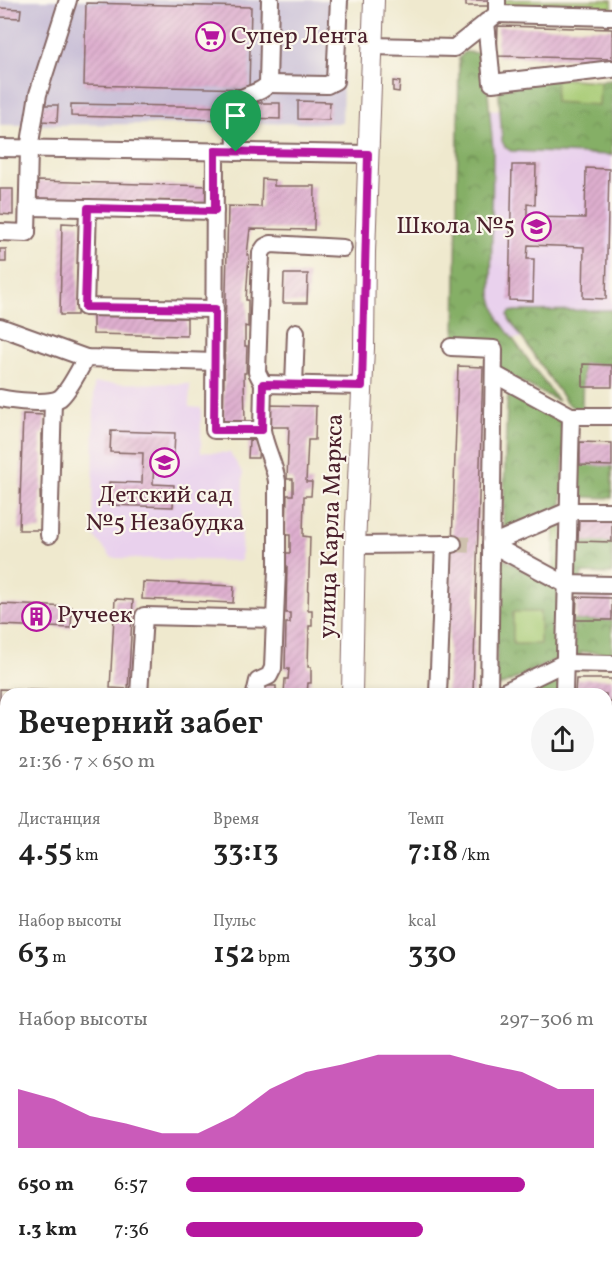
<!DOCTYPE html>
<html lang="ru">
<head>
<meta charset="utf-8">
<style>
	:root { --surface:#fff; --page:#f6f6f6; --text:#222; --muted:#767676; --accent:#b5179e }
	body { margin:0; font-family:Vollkorn,serif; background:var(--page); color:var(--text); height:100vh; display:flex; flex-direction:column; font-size:22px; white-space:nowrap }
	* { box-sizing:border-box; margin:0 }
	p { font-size:20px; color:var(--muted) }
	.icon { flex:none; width:33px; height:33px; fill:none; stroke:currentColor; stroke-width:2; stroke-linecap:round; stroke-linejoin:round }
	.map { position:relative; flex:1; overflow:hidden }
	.details { position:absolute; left:0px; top:688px; width:612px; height:578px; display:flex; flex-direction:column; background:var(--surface); border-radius:18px 18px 0 0; box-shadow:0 3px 9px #0003 }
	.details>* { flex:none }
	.pin { position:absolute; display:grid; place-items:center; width:51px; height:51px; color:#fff; margin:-62px -26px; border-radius:50% 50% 50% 0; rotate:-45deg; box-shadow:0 0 6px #0007 }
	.pin .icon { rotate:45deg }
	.round { display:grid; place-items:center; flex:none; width:63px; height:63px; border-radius:32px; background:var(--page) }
	.summary { display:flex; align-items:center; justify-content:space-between; height:102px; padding:0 18px }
	h1 { font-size:33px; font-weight:600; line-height:45px }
	.metrics { display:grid; grid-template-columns:repeat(3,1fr); gap:9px; height:102px; padding:6px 18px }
	.metrics div { display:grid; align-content:center }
	.metrics b { font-size:30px; font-weight:600 }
	.metrics small { font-size:16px; font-weight:400 }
	.metrics p { font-size:16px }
	.chart { height:168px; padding:12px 18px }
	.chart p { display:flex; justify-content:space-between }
	.chart svg { width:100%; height:108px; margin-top:6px; fill:var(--accent); opacity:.7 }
	ul { padding:0 18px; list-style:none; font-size:20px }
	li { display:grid; grid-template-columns:96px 72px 1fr; align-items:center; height:45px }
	li i { height:15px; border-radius:8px; background:var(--accent) }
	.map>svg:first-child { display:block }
</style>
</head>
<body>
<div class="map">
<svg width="612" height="1265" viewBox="0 0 612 1265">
	<defs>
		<pattern id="grass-tufts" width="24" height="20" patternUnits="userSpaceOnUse" patternTransform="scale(1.5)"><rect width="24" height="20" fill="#a7cb75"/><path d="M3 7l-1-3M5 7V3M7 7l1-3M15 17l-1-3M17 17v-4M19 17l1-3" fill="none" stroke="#91ae65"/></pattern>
		<pattern id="forest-crowns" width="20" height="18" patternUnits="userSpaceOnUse" patternTransform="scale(1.5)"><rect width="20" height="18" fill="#85af66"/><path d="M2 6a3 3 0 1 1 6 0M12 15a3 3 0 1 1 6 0" fill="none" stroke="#6f8e54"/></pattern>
		<pattern id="building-hatch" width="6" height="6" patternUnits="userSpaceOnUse" patternTransform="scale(1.5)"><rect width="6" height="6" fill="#deafcf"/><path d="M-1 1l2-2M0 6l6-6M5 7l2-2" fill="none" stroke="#c096b2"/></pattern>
	</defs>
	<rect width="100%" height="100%" fill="#fbf7ec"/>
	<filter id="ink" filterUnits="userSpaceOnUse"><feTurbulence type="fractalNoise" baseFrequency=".0167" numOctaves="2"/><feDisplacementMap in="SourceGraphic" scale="12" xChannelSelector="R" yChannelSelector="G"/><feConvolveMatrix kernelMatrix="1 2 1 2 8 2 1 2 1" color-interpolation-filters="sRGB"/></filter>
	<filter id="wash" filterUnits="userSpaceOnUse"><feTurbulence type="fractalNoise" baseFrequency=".008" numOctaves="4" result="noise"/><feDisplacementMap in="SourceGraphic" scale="24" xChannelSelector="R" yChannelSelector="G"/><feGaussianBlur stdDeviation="1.35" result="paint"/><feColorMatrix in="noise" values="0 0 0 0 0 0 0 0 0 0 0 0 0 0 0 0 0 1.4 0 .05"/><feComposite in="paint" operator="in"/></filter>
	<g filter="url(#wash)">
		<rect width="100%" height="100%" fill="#efe9ce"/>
		<!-- built -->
		<g fill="#e9d1ed">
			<polygon points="464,108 612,116 612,340 457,337"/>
			<polygon points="94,383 190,384 189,407 201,408 201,452 230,453 243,473 241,561 112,558 93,535"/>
		</g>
		<!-- industrial -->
		<polygon fill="#c9bfd7" points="0,0 345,0 342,123 0,125"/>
		<!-- grass -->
		<g fill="url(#grass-tufts)" stroke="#787550" stroke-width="1.5">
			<polygon points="497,0 612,0 612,17 497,14"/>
			<polygon points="562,518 562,573 555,571 554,568 555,523"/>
			<polygon points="0,772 6,773 6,848 0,847"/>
		</g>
		<!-- forest -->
		<g fill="url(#forest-crowns)" stroke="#686748" stroke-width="1.5">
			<polygon points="465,52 480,53 485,58 493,150 491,295 499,320 558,401 499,370 498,344 455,342 459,58"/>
			<polygon points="556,78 598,105 600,81 612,80 612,155 511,151 505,147 502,141 499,95 500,89"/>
			<polygon points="612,310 612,365 583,364 582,409 574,408 566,402 509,319 508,315 510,312 516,311"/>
			<polygon points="516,393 565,420 562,506 510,528 504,527 503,523 507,401 510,394"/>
			<polygon points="580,464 612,465 612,498 581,497 580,506 577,504 575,466"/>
			<polygon points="578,541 612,542 612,574 582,573 581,581 574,577 574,546"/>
			<polygon points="500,557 558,589 557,659 498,687 496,684 498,561"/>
			<polygon points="572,620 612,620 612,653 581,652 581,659 575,656"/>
			<polygon points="558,674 561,694 515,694"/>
			<rect x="606" y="702" width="6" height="77"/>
		</g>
		<!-- park -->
		<g fill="#a7cb75" stroke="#787550" stroke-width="1.5">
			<polygon points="556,78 600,81 599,105 555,102"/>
			<rect x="513" y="612" width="27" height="32"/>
		</g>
		<g id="blocks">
			<!-- building -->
			<g fill="url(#building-hatch)">
				<rect x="466" y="0" width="23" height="6"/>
				<polygon points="86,3 251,7 249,89 84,85"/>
				<polygon points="0,8 21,9 20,18 0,17"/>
				<polygon points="498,26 612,29 612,59 497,56"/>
				<polygon points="393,81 400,82 399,92 393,91"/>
				<polygon points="298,101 330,102 329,120 298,119"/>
				<polygon points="245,103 280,103 280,119 245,118"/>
				<polygon points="71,104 228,107 227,120 71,116"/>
				<polygon points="42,105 58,105 57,122 42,121"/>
				<polygon points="512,165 536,165 535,205 527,204 527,217 585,218 586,168 609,169 606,299 583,298 584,247 528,245 527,259 534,259 533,301 509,300"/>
				<polygon points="262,179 274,180 274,186 315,186 314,230 250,229 247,255 249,255 246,300 248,300 248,327 245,326 245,346 247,346 246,373 244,373 245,422 223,421 228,206 261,207"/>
				<polygon points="38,181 209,186 209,203 37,199"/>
				<polygon points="0,189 13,189 13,215 0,214"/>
				<polygon points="62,223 80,224 77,315 60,315"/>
				<rect x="0" y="249" width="6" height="13"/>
				<polygon points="284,274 308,274 307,303 283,303"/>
				<polygon points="93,316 187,318 187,336 93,334"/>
				<polygon points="583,364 612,365 612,387 583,387"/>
				<polygon points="458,366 483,367 473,694 447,694"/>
				<polygon points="267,405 316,406 315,440 308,440 306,482 312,482 311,496 304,496 303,536 310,537 308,610 312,610 312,626 309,626 308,667 311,667 311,683 308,683 307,694 284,694 285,679 288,679 289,669 285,669 286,623 290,623 290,613 286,613 287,566 284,566 284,553 290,553 290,535 286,535 287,495 293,495 293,479 287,479 289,427 267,427"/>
				<polygon points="23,414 45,415 44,434 41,434 41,454 43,454 42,491 40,491 41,530 19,530"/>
				<polygon points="111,431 175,433 174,454 154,454 153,484 174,485 173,507 108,505 109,482 142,483 143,453 110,452"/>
				<polygon points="249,440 259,441 258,458 248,458"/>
				<polygon points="580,442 612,443 612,466 580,465"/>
				<polygon points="579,519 612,520 612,542 578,541"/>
				<polygon points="143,582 234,586 233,603 142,599"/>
				<polygon points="577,597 612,598 612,620 576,620"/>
				<polygon points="115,599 133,600 128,689 110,688"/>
				<polygon points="0,604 72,607 71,628 0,625"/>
				<polygon points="576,679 612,679 612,702 606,702 606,694 575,694"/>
				<polygon points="263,686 276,686 276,694 262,694"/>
				<polygon points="0,689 89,692 89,694 6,694 6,706 0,706"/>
				<rect x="606" y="886" width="6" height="29"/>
				<rect x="0" y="912" width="6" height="24"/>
				<rect x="46" y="1260" width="26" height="5"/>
			</g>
		</g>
	</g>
	<g filter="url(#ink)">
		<use href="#blocks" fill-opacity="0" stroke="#846664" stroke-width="1.5"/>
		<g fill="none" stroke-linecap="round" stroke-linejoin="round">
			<!-- minor-tunnel -->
			<polyline stroke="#cec1ad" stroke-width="16" stroke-dasharray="16 8" stroke-linecap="butt" points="453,544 477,545"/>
			<defs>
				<g id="minor">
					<polyline points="497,14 612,17"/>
					<polyline points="486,22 492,83 612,69"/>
					<polyline points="372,46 454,48 497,14 497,0"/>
					<polyline points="268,84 327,85 335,81 339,0"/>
					<polyline points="0,148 368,154"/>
					<polyline points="215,151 214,430 262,430 263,384 362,386"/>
					<path d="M236,152C236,139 233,103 244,97C253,92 261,93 268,84L270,0"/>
					<polyline points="28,207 88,208"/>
					<polyline points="0,232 27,233 29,149 38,94 68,0"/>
					<polyline points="215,309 85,307 88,208 215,211"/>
					<polyline points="0,327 86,358 215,362"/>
					<polyline points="451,347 494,349 489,694"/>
					<polyline points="494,374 571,416 564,694"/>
					<polyline points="263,384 257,372 261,253 265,247 271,244 343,248"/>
					<polyline points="294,385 296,332"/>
					<path d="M0,398C13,401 50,405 60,398C69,391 80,368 86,358"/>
					<polyline points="571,416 612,416"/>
					<polyline points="612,511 568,511 491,544 565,584 612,585"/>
					<polyline points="49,535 53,401"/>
					<polyline points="355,545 453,544"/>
					<polyline points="139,694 144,616 275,619"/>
					<path d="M255,694L258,681L269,676L273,668L277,569V481C274,463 265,448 262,430"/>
					<polyline points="438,694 444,544"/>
					<polyline points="500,694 564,663 612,664"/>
					<polyline points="0,720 6,720"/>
					<polyline points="0,764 6,765"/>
					<polyline points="606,784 612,784"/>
					<polyline points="606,881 612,881"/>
					<polyline points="606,940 612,940"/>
					<polyline points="0,960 6,961"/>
					<polyline points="606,1034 612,1034"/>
					<polyline points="606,1083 612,1084"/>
					<polyline points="82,1260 82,1265"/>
					<polyline points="481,1260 482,1265"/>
					<polyline points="37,1265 37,1260"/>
				</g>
				<g id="major">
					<polyline points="352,694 355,545 364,348 365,252 374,0"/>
					<polyline points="335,1265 336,1260"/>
				</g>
			</defs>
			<!-- minor casing -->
			<use href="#minor" stroke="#846664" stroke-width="20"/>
			<!-- major casing -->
			<use href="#major" stroke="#846664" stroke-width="22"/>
			<!-- minor -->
			<use href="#minor" stroke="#fff" stroke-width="16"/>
			<!-- major -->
			<use href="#major" stroke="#fff" stroke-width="20"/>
		</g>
	</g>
	<g fill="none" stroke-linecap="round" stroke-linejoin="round" filter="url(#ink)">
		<defs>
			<polygon id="route" points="215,151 368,154 362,386 263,384 262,430 214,430 215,309 85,307 88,208 215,211"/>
		</defs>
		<!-- route casing -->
		<use href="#route" stroke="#fff" stroke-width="12"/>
		<!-- route -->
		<use href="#route" stroke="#b5179e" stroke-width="8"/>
	</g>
	<!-- icons -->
	<defs>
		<symbol id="supermarket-ring" viewBox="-11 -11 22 22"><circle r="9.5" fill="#fbf7ec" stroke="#b5179e" stroke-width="1.5"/><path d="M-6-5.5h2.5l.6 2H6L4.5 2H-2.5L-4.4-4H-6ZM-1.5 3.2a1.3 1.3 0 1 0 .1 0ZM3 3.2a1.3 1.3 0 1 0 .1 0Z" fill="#b5179e"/></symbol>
		<symbol id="school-ring" viewBox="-11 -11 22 22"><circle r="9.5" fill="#fbf7ec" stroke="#b5179e" stroke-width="1.5"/><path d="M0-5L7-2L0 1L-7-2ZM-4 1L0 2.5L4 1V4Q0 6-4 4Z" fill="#b5179e"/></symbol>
		<symbol id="building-ring" viewBox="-11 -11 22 22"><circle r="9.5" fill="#fbf7ec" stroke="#b5179e" stroke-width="1.5"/><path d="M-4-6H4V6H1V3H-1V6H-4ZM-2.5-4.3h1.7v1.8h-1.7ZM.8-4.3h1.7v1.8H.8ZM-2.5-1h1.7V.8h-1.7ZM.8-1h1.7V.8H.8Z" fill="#b5179e"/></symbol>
	</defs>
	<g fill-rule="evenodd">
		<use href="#supermarket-ring" x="194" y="20" width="33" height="33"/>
		<use href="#school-ring" x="520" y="210" width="33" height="33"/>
		<use href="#school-ring" x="148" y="446" width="33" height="33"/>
		<use href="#building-ring" x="20" y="600" width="33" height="33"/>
	</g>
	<g text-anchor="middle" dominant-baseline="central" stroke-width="4.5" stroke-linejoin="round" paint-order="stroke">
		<!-- poi labels -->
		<g font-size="24" fill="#4a1f2b" stroke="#fbf7ec" text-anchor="start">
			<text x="231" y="37">Супер Лента</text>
			<text x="515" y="227" text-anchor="end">Школа №5</text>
			<text x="165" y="496" text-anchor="middle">Детский сад<tspan x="165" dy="28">№5 Незабудка</tspan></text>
			<text x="57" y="616">Ручеек</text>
		</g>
		<!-- street labels -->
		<g font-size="24" fill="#4a1f2b" stroke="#fbf7ec">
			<text transform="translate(332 526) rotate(-88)">улица Карла Маркса</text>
		</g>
	</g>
</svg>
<div class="pin" style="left:236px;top:152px;background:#1e9e55"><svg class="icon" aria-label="arrive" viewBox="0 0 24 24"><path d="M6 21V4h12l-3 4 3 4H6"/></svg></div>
<section class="details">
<div class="summary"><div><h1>Вечерний забег</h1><p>21:36 · 7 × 650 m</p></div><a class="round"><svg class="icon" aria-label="share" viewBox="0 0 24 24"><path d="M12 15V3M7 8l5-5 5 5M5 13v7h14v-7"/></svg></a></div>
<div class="metrics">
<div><p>Дистанция</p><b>4.55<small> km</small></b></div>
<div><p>Время</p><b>33:13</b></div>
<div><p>Темп</p><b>7:18<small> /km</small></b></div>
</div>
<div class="metrics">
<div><p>Набор высоты</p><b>63<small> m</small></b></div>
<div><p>Пульс</p><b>152<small> bpm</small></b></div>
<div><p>kcal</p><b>330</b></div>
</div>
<div class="chart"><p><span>Набор высоты</span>297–306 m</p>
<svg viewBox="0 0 160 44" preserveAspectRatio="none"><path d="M0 44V20L10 24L20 31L30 34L40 38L50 38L60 31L70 20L80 13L90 10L100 6L110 6L120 6L130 10L140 13L150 20L160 20V44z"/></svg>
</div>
<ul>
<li><b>650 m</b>6:57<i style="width:83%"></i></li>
<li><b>1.3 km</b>7:36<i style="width:58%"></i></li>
</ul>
</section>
</div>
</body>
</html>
